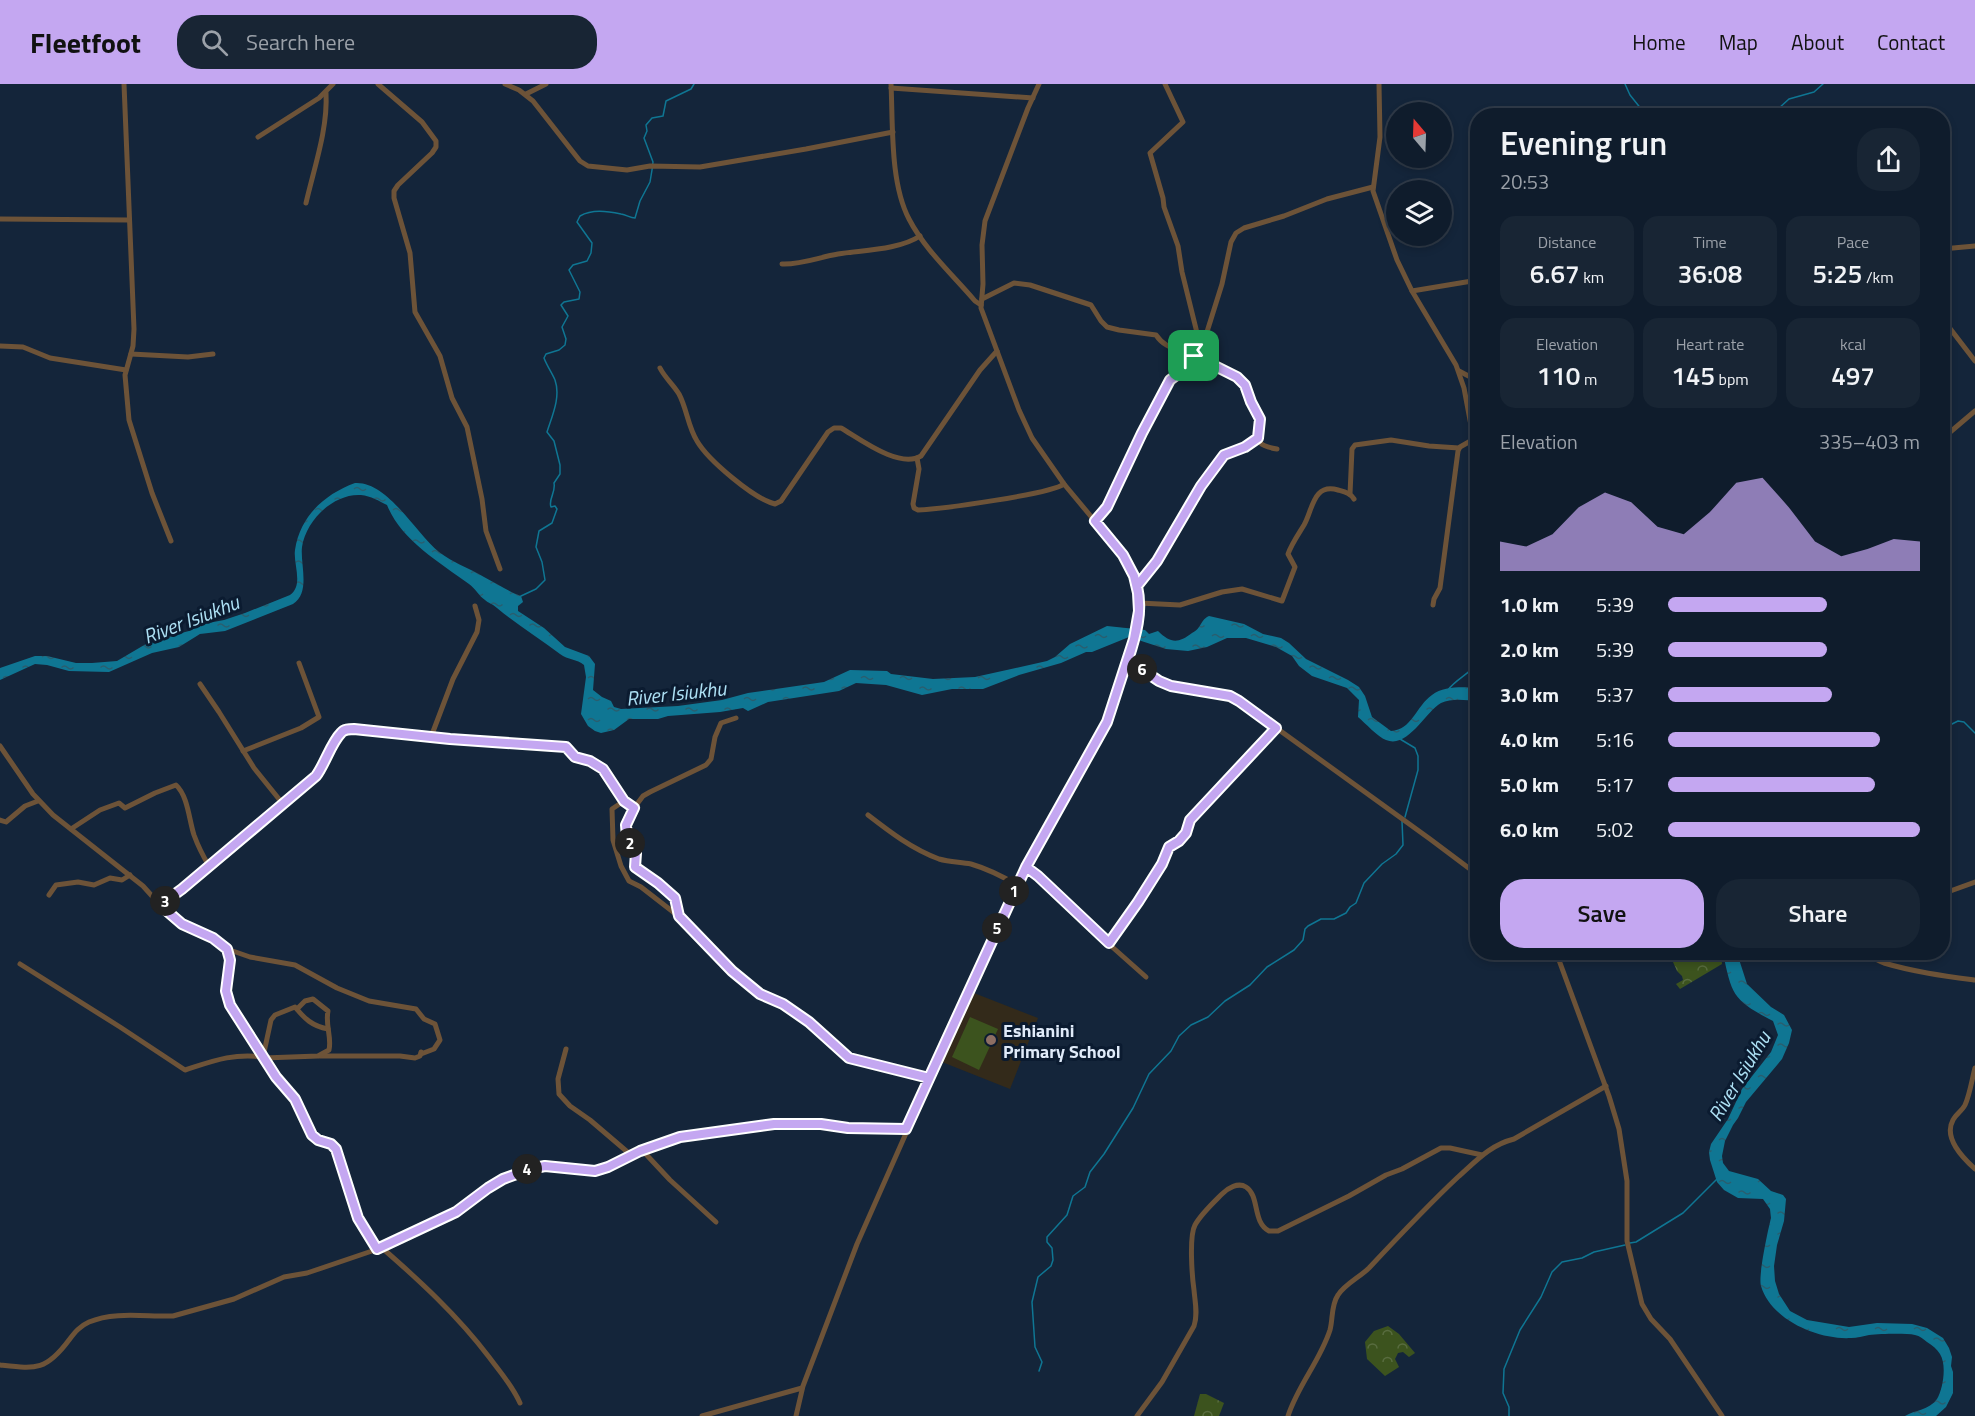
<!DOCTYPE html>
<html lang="en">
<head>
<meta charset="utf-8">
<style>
	:root { --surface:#0f1c2c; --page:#182534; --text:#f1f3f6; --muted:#9ba1a9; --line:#2f3a48; --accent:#c4a7f1 }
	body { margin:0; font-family:"Titillium Web",sans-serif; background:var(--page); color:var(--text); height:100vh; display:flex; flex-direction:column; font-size:22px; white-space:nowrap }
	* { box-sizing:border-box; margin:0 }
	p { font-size:20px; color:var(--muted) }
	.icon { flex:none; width:33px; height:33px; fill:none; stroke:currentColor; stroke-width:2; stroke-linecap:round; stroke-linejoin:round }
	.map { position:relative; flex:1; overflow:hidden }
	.panel { position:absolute; left:1470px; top:24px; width:480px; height:852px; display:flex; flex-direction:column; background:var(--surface); border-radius:24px; box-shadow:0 3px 9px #0003,0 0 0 2px var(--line) }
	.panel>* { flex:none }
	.needle { width:39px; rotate:341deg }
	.buttons { position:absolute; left:1386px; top:18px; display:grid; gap:12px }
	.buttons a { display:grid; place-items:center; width:66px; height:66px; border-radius:50%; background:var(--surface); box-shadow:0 3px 9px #0003,0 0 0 2px var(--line); font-size:30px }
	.pin { position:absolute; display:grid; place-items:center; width:51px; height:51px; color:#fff; margin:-26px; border-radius:12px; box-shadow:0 3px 9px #0006 }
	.km { position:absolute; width:30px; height:30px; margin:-15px; border-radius:50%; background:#222; color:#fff; font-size:16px; line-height:30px; text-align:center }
	.round { display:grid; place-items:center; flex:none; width:63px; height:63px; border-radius:24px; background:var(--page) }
	.headline { display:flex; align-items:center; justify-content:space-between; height:102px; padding:0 30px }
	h1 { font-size:33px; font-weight:600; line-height:45px }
	.metrics { display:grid; grid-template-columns:repeat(3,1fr); gap:9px; height:102px; padding:6px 30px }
	.metrics div { display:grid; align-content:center; border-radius:15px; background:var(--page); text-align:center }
	.metrics b { font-size:26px; font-weight:600 }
	.metrics small { font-size:16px; font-weight:400 }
	.metrics p { font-size:16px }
	.chart { height:168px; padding:12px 30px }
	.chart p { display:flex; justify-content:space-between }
	.chart svg { width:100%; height:108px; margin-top:6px; fill:var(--accent); opacity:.7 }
	.cta { display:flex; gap:12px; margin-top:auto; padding:12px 30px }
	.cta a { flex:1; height:69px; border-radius:24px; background:var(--accent); color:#111; font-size:24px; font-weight:600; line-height:69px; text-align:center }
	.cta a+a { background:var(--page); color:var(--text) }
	ul { padding:0 30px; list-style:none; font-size:20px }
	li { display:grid; grid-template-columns:96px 72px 1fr; align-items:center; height:45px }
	li i { height:15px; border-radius:8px; background:var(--accent) }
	header { display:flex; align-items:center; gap:36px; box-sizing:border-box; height:84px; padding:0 30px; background:var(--accent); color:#111 }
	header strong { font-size:28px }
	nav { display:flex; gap:33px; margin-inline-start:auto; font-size:21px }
	.search { width:420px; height:54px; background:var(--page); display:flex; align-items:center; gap:15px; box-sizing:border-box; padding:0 21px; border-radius:24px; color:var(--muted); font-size:22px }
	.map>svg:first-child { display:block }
</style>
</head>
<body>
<header>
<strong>Fleetfoot</strong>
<div class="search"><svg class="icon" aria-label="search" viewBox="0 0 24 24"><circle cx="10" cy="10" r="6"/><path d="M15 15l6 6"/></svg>Search here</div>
<nav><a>Home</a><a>Map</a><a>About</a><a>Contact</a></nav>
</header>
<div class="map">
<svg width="1975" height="1332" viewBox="0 0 1975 1332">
	<defs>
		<pattern id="forest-crowns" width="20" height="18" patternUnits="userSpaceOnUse" patternTransform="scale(1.5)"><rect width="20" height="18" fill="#3c531e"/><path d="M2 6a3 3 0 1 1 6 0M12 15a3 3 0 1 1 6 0" fill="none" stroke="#586c3f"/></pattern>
		<pattern id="water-ripples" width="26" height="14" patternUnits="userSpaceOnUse" patternTransform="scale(1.5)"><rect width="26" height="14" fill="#0f7693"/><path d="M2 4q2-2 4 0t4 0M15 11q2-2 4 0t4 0" fill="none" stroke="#295e6f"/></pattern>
	</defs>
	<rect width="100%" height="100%" fill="#14253a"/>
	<!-- education -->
	<polygon fill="#332a1a" points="974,909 1038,934 1010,1005 942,978"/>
	<!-- forest -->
	<g fill="url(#forest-crowns)">
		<polygon points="1669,869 1721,869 1722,880 1680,905 1676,900 1683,896 1682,892 1677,887"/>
		<polygon points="1388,1242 1399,1250 1415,1269 1409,1273 1403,1268 1398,1269 1395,1275 1399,1283 1385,1292 1367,1275 1365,1258 1374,1247"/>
		<polygon points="1200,1310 1206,1310 1224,1319 1219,1332 1194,1332"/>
	</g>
	<!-- pitch -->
	<polygon fill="#3c531e" points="970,933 998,945 979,986 952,973"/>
	<!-- water -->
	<g fill="url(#water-ripples)">
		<path d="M355,399C388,397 416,450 439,468C453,479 469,484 484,493C496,499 509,508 521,512L523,518L518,522V527L544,544L565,563L589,572L595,580L593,606L602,613L611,617L614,623L621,625L678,622L722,616L748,609L824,598L850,586L887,587L891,590L933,595L975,593L1047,577L1055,573L1070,560L1107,542L1145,546L1149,550L1158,547C1170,559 1178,560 1192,549C1195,547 1197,546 1199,543C1203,537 1203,535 1209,532L1244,540L1263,550L1281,554L1289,559L1306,575L1348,596L1359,603L1365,612L1372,633L1391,647C1412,646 1416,622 1432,611C1444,602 1463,603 1477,604L1478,617C1466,616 1451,614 1441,619C1425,628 1408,665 1386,656C1378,653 1365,639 1358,633L1359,616L1347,604L1312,592L1299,582L1292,572L1276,563L1246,554H1227L1207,563L1188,567L1166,565L1129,553L1092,568H1086L1061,579L1019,591L983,605H952L922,611L886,601L856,599L839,607L768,618L748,627L743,624L720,628L668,632L658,635H629L614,646L601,649L595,647L588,642L581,630L586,593L584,581C577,575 568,576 560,570C539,554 516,540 497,524C493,520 488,519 485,516C479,512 475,504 469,500C439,478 401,456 387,421C379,417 371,412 361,411C334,409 306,436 302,463C300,480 311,509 293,520L225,547L200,550L179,563L152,569L109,588L69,587L47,581L35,580L0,596V584L35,572H47L76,579H92L117,577L151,557L189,547L203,540L224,536L245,529L290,511C304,501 293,480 295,466C300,432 325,410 355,399Z"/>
		<path d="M1723,869H1737L1747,900L1771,923L1784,931L1792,946L1789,959L1782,975L1746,1018L1738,1034L1733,1041L1725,1057L1722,1072L1723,1079L1729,1087L1758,1095L1771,1107L1783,1111L1786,1115L1784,1137L1777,1161L1774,1182L1775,1197L1779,1210L1790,1227L1807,1236L1849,1243L1877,1239L1912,1240L1927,1244L1943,1254L1949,1264L1952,1273L1951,1282L1953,1288V1309L1946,1323L1936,1332H1905C1915,1326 1929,1326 1937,1315C1943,1305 1947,1281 1940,1270C1937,1265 1932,1261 1927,1258C1923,1255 1920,1252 1915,1251C1905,1249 1880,1250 1869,1251C1863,1252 1857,1254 1851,1254C1818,1256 1771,1236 1761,1202C1758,1192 1768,1146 1771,1134L1770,1125L1763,1115L1738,1114L1724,1106L1717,1098L1710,1076L1709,1068L1711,1060L1728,1035L1742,1005L1771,968L1778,951L1773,937C1733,916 1732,912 1723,869Z"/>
	</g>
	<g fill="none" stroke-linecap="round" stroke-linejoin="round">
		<!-- stream -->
		<g stroke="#0f7693" stroke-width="1.5">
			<polyline points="1625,0 1630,11 1642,26 1644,32"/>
			<polyline points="1731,32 1733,32"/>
			<polyline points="1756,32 1767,24 1775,26 1778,25 1789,15 1814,8 1823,0"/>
			<path d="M521,512L536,505L545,496L542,478L536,463L539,447L552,439L557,425L555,422L551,423C548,415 556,409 554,399L560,390V381L554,357L547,348C552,332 561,313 555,296C552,289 547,282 544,274L546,270L559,266L565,261L566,255L562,243L568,232L561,221L564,218L579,215L580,208L569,186L573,181L587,177L591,169L592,159L577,138L580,132C592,125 607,127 621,130C627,131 630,134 635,134L640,117L650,98L652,86L653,78L644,54L647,47L646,41L652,34L663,32L666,17L691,5L694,0"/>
			<path d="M1448,606C1456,595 1470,590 1478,578"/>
			<polyline points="1400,655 1415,664 1418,672 1418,686 1405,733"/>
			<polyline points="1942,655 1947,651 1950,641 1958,637 1964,638 1975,649"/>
			<polyline points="1630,1159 1636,1158 1683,1129 1717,1095"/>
			<polyline points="1039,1287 1042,1278 1035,1263 1032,1218 1038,1193 1051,1182 1053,1176 1052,1164 1047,1158 1047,1153 1067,1131 1073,1112 1085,1103 1090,1088 1104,1070 1133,1024 1149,990 1171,967 1179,952 1191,941 1208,933 1225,917 1250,901 1267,883 1294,866 1303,856 1305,845 1308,842 1321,835 1334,835 1346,829 1350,823 1356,819 1364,799 1382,780 1396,770 1403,761 1402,737"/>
			<polyline points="1509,1332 1509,1323 1503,1309 1504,1285 1520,1246 1541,1213 1552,1188 1562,1178 1582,1174 1594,1168 1625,1161"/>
		</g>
		<!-- minor -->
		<g stroke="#6d5338" stroke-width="5">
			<polyline points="124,0 134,245 133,262 125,291 129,336 152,409 171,457"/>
			<polyline points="378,0 422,38 436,57 436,63 432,69 398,101 394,107 394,114 410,169 415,228 440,272 452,314 467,343 482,415 486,447 500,485"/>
			<polyline points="505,0 519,6 533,17 580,77 588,82 627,86 650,82 700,83 806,65 893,48"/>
			<path d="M891,0C893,41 890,99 909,135C925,166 953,191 975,217L981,221"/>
			<polyline points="1165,0 1183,38 1150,69 1163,114 1164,123 1178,162 1182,188 1200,261"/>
			<polyline points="1379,0 1380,53 1373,107 1397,176 1412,207 1456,281 1464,304 1473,352 1478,358"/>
			<polyline points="891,4 1033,14"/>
			<polyline points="526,10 546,0"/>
			<polyline points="258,53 319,14 333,0"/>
			<path d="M306,119C314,84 328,45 326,9"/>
			<polyline points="0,135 129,136"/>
			<polyline points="1942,165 1975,162"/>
			<path d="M782,180C800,181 820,173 838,170C862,166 899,166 920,152"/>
			<polyline points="1412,207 1478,196"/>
			<path d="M982,215L1014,199L1030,201L1091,221L1101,237L1107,243L1119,246L1156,251C1164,263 1174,264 1187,269C1193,271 1197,276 1202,279C1215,285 1230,286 1240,296C1243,298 1260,334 1260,336C1260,355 1252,361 1277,365"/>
			<polyline points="1942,234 1975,277"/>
			<polyline points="0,262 23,263 50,274 126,286"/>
			<polyline points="131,270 188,273 213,270"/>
			<polyline points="1194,272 1206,251 1222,200 1231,158 1236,149 1244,144 1284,132 1327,115 1373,103"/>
			<path d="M660,284C665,294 673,300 679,310C687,325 688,343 697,357C708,376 754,415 775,420L781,417L828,348L834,344H841C860,355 899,385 921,372L980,286L997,267"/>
			<polyline points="1459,287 1478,297"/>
			<polyline points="1942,355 1975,327"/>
			<path d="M917,374L919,385L913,420L914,424L918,426C941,425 1051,410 1064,400"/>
			<polyline points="1350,410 1352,365 1355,361 1391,356 1429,362 1459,364"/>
			<polyline points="1095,437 1107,423 1142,349 1170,296 1178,290 1192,271"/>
			<polyline points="1137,502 1157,477 1201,402 1224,371 1245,363 1258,354"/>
			<path d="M1139,519L1180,521L1222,508L1242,505L1282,517L1295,483L1288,470C1292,459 1298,451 1304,441C1313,425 1313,399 1338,406C1345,408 1350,409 1354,415"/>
			<polyline points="1433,521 1434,515 1440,504 1458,367 1460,363 1474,355"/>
			<path d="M1128,576C1143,583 1152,596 1168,601C1192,608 1217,606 1239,617L1430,755L1478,791"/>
			<polyline points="200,600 219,628 254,684 283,720"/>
			<polyline points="431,653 453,595 477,548 479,536 475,522"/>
			<polyline points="0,662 33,710 53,731 143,802 170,832 182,840 213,853 227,865 230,876 227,907 230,921 276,993 295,1015 312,1051 318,1056 331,1060 336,1065 358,1134 377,1165"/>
			<polyline points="243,667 301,644 319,633 299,579"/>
			<polyline points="624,717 612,725 613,756 621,782 629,797 641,803 677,831"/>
			<polyline points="634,724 643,712 650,708 706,681 711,675 715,653 721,639 736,634"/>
			<path d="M868,731C890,748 912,765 939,775C949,778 960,778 971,780C988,785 1002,792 1017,801"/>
			<polyline points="0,736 6,738 25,722 38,717"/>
			<path d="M71,745L100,726L119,719L125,724L155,709L176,701C188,712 189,736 194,751C198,762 203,772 209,782"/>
			<polyline points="1026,783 1038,792 1101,853 1146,893"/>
			<polyline points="1942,810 1975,798"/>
			<polyline points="49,811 56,801 78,798 94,801 110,794 122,796 130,791"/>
			<path d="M160,821L182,805L316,692C325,680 331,658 341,649C344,645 349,645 354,645L450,655L566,663L575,673L590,677L603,685L624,717L634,724L626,741L627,753L636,769L635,783L658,799L675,815L679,832L732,887L760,910L783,920L809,938L849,974L929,995"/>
			<polyline points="1109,859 1138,818 1162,779 1169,763 1179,757 1186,749 1190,736 1276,644"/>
			<polyline points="227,865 250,873 295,881 337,904 369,917 416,925 424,935 435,940 440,956 434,965 421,970"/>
			<polyline points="1556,868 1609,1012 1619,1045 1627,1097 1627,1157 1642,1220 1651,1235 1670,1255 1722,1332"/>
			<path d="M1863,868C1870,872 1877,876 1884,879C1914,888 1945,892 1975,896"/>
			<path d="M20,880L120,943L185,986C213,977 233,969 263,973L271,936L275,931L295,923C305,935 312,942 328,945"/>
			<polyline points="566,965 558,995 559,1010 570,1022 590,1036 631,1071"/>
			<polyline points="320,972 400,972 415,974 420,972 421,968"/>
			<path d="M264,974L318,972L329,966C332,953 325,941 328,927L313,915L305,917L297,925"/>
			<path d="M1975,984C1972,995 1970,1010 1965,1021C1962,1027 1956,1030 1953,1036C1943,1054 1963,1074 1975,1085"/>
			<polyline points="642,1066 670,1096 716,1138"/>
			<path d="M381,1163C420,1197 457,1231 489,1273C500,1288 512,1301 520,1319"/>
			<path d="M0,1281C36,1285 46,1287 69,1256C75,1248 80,1242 89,1238C114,1227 147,1233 173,1232L234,1215L284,1193L307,1189L372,1167L456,1128L488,1104L503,1095L529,1085L545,1082L595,1087L608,1083L642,1066L680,1053L775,1040H821L848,1043L906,1045"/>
			<polyline points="702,1332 802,1304"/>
			<polyline points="796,1332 803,1302 857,1160 992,855 1038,759 1107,638 1137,545 1138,509 1131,485 1123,471 1064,400 1032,354 1019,326 981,224 983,200 982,161 985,137 1028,24 1039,0"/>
			<path d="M1137,1332L1162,1298L1194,1242C1198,1230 1195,1218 1194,1206C1192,1192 1189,1152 1195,1141C1201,1130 1213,1119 1222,1110C1228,1104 1238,1098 1246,1103C1260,1112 1252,1138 1269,1147H1278L1349,1112L1386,1091L1402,1085L1441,1064H1450L1482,1071"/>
			<path d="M1288,1332C1298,1301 1320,1277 1330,1246C1333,1235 1331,1221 1338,1211C1345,1200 1360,1193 1369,1184C1398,1153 1427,1122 1458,1093C1476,1077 1490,1061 1514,1055L1606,1002"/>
		</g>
	</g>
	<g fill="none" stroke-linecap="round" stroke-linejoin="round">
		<defs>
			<path id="route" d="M1194,272H1192L1178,290L1170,296L1142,349L1107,423L1095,437L1123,471L1134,492L1138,509L1139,527L1134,555L1107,638L1026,783L929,994L849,974L809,938L783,920L760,910L732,887L679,832L675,814L658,799L635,783L636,769L627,753L626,741L634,724L624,717L603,685L590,677L575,673L566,663L450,655L354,645C349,645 344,645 341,649C331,659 325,680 316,692L182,805L160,821L182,840L213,854L227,865L230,876L226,907L230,921L276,993L295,1015L312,1051L318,1056L331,1060L336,1065L358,1134L377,1165L456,1128L488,1104L503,1095L530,1085L545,1082L595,1087L608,1083L640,1067L680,1053L774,1040H821L848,1044L906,1045L1026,783L1038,792L1109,859L1138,818L1162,780L1169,763L1179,757L1186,749L1190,736L1276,644L1239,617L1230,612L1171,602L1159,597L1128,576C1136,551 1143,528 1137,502L1157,477L1201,402L1224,371L1245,363L1258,354L1260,335L1251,318L1245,301L1237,293L1217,283L1202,279L1194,272"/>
		</defs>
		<!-- route casing -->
		<use href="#route" stroke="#fff" stroke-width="12"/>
		<!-- route -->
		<use href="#route" stroke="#c4a7f1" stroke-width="8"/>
	</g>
	<!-- markers -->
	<circle fill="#8d6e63" stroke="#0b1b30" stroke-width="2" cx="991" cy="956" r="6"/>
	<g text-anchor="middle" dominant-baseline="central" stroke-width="6" stroke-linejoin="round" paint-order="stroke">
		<!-- poi labels -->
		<g font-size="18" font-weight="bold" fill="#e0ebf9" stroke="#0b1b30" text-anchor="start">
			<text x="1003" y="946">Eshianini<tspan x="1003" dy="21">Primary School</tspan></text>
		</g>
		<!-- water labels -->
		<g font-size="20" font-style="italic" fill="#ade0f4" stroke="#0b1b30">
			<text transform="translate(191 535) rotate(-21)">River Isiukhu</text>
			<text transform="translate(676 609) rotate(-6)">River Isiukhu</text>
			<text transform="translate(1739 992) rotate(-59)">River Isiukhu</text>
		</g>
	</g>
</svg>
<div class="buttons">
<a><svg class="needle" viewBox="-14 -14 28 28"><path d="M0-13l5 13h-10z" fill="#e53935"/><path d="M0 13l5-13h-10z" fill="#9ba1a9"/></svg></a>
<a><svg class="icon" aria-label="layers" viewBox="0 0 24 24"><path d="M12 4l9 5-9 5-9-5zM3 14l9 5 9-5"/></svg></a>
</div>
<div class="pin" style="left:1194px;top:272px;background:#1e9e55"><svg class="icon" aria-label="arrive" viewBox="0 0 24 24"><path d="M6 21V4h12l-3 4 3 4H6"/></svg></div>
<b class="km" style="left:1014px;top:807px">1</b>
<b class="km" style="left:630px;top:759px">2</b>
<b class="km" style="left:165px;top:817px">3</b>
<b class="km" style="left:527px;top:1085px">4</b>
<b class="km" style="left:997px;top:844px">5</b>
<b class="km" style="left:1142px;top:585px">6</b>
<section class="panel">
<div class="headline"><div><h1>Evening run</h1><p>20:53</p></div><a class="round"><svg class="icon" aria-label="share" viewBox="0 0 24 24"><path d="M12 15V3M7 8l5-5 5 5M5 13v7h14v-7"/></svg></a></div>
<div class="metrics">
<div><p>Distance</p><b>6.67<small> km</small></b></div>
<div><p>Time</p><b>36:08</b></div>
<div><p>Pace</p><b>5:25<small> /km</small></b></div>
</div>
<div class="metrics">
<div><p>Elevation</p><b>110<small> m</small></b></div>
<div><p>Heart rate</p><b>145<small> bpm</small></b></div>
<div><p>kcal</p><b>497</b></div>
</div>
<div class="chart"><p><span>Elevation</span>335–403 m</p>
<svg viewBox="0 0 160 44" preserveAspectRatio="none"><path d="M0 44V32L10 34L20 29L30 18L40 12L50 16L60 26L70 29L80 20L90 8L100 6L110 18L120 32L130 38L140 35L150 31L160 32V44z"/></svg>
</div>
<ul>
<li><b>1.0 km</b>5:39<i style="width:63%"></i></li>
<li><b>2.0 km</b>5:39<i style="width:63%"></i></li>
<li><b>3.0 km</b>5:37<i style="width:65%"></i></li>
<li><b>4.0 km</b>5:16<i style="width:84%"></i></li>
<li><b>5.0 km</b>5:17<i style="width:82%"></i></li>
<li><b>6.0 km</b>5:02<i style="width:100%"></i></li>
</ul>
<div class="cta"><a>Save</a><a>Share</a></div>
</section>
</div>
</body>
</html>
